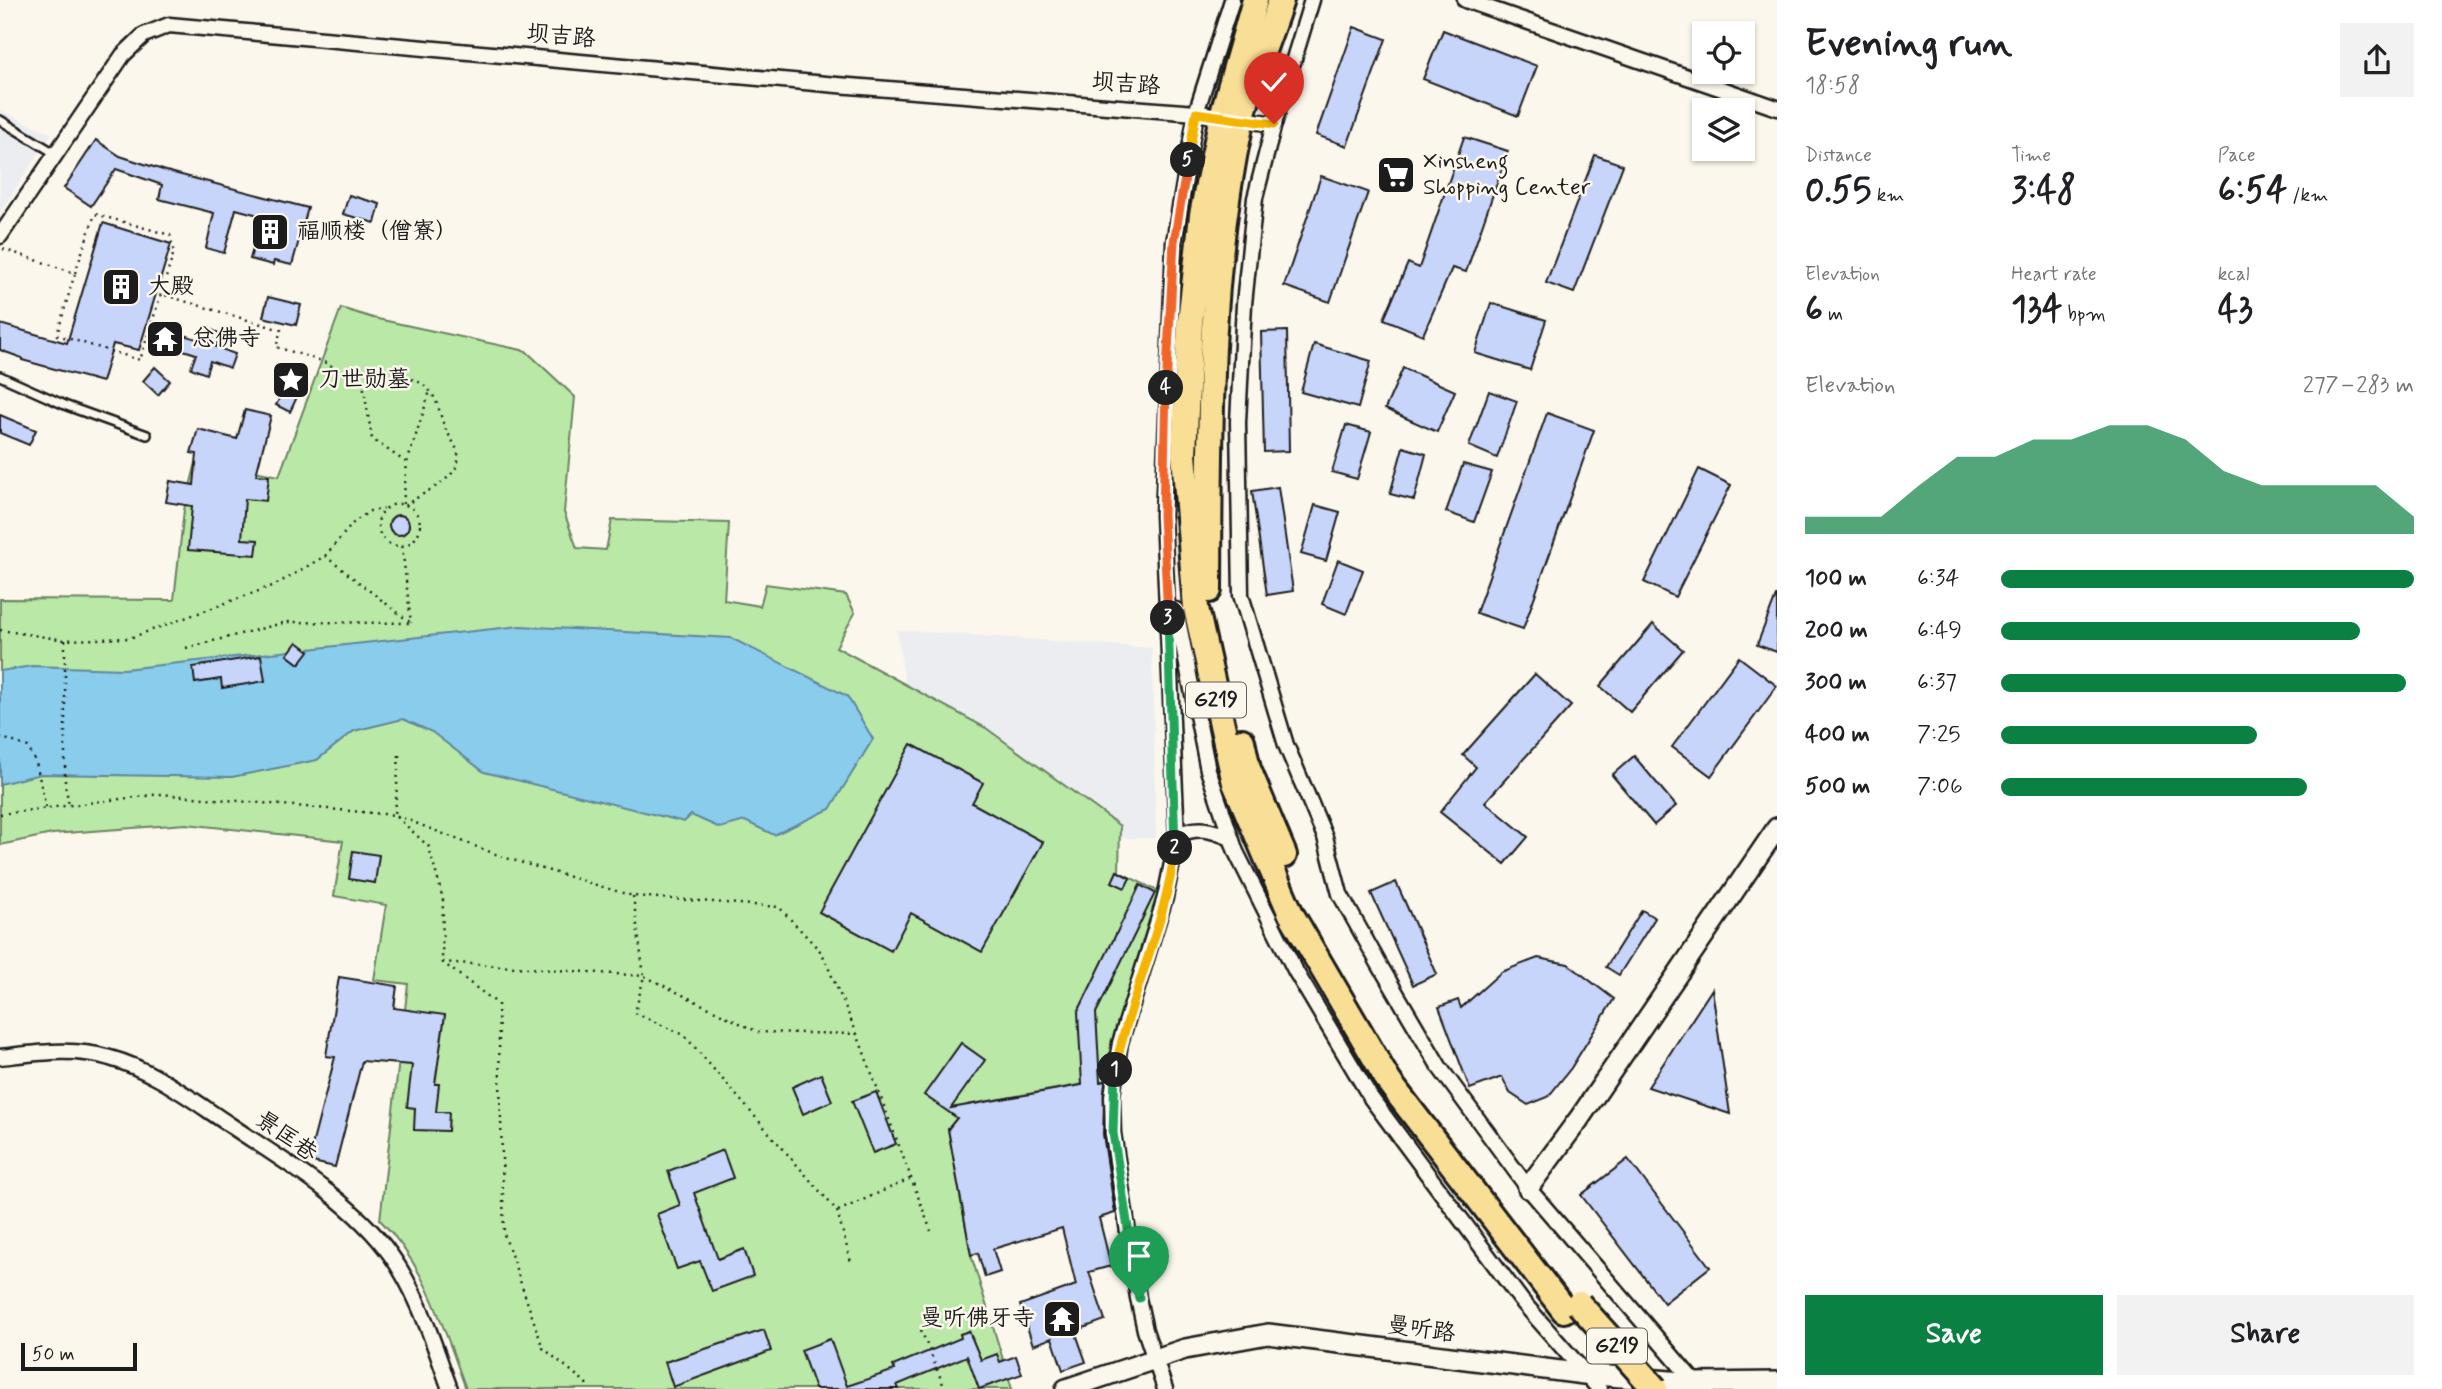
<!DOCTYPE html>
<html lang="en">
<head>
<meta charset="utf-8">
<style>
	:root { --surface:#fff; --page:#f2f2f2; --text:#202124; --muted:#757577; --accent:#0b8043 }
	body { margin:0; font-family:Mynerve,"LXGW WenKai TC",sans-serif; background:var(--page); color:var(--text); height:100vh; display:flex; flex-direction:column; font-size:26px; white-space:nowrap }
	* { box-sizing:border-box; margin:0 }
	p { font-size:23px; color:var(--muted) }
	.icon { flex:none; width:38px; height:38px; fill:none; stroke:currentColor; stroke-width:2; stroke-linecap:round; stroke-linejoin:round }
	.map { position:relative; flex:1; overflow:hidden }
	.sheet { display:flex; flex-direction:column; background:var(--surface); width:665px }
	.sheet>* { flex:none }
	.tools { position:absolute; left:1692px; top:21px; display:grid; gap:14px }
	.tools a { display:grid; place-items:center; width:63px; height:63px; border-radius:0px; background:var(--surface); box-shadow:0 2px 5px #0004; font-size:35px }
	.scale { position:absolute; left:21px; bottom:18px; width:116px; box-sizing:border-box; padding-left:7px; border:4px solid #1c1c1c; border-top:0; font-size:19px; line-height:24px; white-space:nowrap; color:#1c1c1c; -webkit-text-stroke:5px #fbf7ec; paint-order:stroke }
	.pin { position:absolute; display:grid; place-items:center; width:60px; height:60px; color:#fff; margin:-72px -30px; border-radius:50% 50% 50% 0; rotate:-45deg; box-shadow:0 0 7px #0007 }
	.pin .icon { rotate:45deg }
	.km { position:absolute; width:35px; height:35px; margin:-18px; border-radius:50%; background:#222; color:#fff; font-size:19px; line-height:35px; text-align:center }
	.round { display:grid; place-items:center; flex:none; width:74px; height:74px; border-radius:0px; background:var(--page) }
	.summary { display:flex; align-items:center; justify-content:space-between; height:119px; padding:0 28px }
	h1 { font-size:38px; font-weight:700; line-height:52px }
	.figures { display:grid; grid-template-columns:repeat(3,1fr); gap:10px; height:119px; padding:7px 28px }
	.figures div { display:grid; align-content:center }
	.figures b { font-size:35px; font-weight:700 }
	.figures small { font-size:19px; font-weight:400 }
	.figures p { font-size:19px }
	.chart { height:196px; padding:14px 28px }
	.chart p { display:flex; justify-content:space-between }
	.chart svg { width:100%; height:126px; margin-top:7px; fill:var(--accent); opacity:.7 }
	.primary-button { display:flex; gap:14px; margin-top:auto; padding:14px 28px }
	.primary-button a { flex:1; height:80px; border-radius:0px; background:var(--accent); color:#fff; font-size:28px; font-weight:700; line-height:80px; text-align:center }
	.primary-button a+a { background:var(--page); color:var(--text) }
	ul { padding:0 28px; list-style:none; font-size:23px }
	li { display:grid; grid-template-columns:112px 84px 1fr; align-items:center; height:52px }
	li i { height:18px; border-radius:9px; background:var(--accent) }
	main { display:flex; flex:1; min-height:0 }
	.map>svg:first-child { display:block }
</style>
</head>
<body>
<main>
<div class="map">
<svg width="1777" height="1389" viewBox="0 0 1777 1389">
	<rect width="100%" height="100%" fill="#fbf7ec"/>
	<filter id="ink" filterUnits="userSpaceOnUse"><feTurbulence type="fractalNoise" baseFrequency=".0143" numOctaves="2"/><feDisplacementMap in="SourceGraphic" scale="14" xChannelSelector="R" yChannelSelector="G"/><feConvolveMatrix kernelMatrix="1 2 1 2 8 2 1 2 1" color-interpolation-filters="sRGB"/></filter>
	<g filter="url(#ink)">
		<!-- built -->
		<g fill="#ebedf0">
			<polygon points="0,110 52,134 0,212"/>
			<polygon points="897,630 1152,648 1156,838 1109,838 905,684"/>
		</g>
		<!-- green -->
		<path fill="#bae9a7" stroke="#6b8262" stroke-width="2" d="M341,308L373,318L526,351L575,397L564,512L577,548L606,550L612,520L729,523L724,600L760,606L766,584L846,595L855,613L836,647L986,728L1120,826L1119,872L1162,893L1106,1080L967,1105L948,1129L971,1255L1012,1389H466C444,1329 426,1266 380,1220L408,984L374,980L386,905L334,896L343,841L186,824L52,834L0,845V599L174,600L184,510L197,459L279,476Z"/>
		<!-- water -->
		<polygon fill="#8accec" stroke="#5e8699" stroke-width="2" points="520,626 731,638 847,696 873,739 830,809 774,835 745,821 720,828 691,815 684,822 484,772 432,732 403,719 354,731 317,760 232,777 41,774 0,784 0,671 32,666 124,669"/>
		<!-- building -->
		<g fill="#c7d5fb" stroke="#1c1c1c" stroke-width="2">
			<polygon points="1354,27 1386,39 1347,146 1316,135"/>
			<polygon points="1443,30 1537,66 1518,116 1423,79"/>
			<polygon points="1464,137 1508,151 1466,272 1452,268 1423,335 1384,319 1408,263 1419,268"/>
			<polygon points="96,140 120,156 166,171 308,208 292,265 274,261 273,265 250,259 262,216 236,209 224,253 206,248 214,213 159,199 162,185 116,169 91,206 64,188"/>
			<polygon points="1595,155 1623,165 1574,293 1546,283"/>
			<polygon points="1321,176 1368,192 1330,302 1284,286"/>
			<polygon points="349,195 380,204 375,223 343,214"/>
			<polygon points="103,223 171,244 139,350 113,344 102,382 22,360 22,358 0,350 0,324 67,343"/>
			<polygon points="268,297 301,305 296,325 263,317"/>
			<polygon points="1491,303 1546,320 1530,370 1475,353"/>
			<polygon points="207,328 221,334 216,347 235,354 230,368 210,361 206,374 191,368 196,354 174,347 179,333 202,341"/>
			<polygon points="1287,331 1289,451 1264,452 1261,332"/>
			<polygon points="1314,344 1371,361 1358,408 1301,392"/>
			<polygon points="155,367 170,381 158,395 143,381"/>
			<polygon points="1403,368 1455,391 1437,432 1385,409"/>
			<polygon points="284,390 297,397 290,412 276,405"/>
			<polygon points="1489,391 1517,401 1497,458 1469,446"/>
			<polygon points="245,410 271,416 256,475 269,476 266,501 245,499 242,539 258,540 256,555 188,550 192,506 166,502 170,481 194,485 197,454 191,453 198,429 237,439"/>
			<polygon points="1547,413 1594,430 1523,629 1476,613"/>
			<polygon points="0,415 36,430 29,445 0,433"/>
			<polygon points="1346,425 1371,432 1357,479 1332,472"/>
			<polygon points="1403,447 1426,454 1414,500 1390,494"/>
			<polygon points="1463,464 1492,472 1474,522 1446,512"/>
			<polygon points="1699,469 1731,485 1675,597 1644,582"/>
			<polygon points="1278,487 1293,591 1267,595 1252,491"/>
			<polygon points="1315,505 1340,512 1326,561 1301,554"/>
			<circle cx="399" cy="525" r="10"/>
			<polygon points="1338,560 1363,570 1346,614 1322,604"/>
			<polygon points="1776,596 1777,596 1777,652 1757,645"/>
			<polygon points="1653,624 1683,650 1630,712 1600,686"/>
			<polygon points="297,642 309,651 299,664 287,655"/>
			<polygon points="261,656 265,681 222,688 221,679 195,683 193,667"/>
			<polygon points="1739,657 1777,686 1711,776 1672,747"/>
			<polygon points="1535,674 1571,706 1485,802 1528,837 1505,864 1440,812 1476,767 1463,755"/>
			<polygon points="911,744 983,783 972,803 1043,842 982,952 911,913 891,951 819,912"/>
			<polygon points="1634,756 1676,806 1654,825 1612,775"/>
			<polygon points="353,851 379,855 375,883 349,879"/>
			<polygon points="1117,871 1130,878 1125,888 1112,882"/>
			<polygon points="1396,882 1437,974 1413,985 1371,893"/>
			<polygon points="1140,885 1155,893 1096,1013 1100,1082 1105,1081 1103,1134 1115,1213 1099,1218 1111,1266 1089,1272 1105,1320 1075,1331 1086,1362 1063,1370 1052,1338 1033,1345 1020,1305 1076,1285 1062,1228 993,1249 1000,1272 985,1277 978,1253 971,1255 948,1129 957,1118 924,1095 961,1043 985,1060 951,1108 1082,1085 1078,1012"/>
			<polygon points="1642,910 1655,918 1619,975 1606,967"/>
			<polygon points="1538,958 1568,964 1614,999 1571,1068 1548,1097 1528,1105 1510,1093 1502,1077 1470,1089 1439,1007 1458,1000 1461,1008 1501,972"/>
			<polygon points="339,977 397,986 394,1008 445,1015 435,1084 439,1084 436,1112 449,1112 448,1131 414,1130 415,1108 407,1107 412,1065 362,1061 335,1167 308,1161 335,1057 326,1056"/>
			<polygon points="1712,989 1730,1114 1648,1087"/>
			<polygon points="821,1074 832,1101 803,1114 792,1087"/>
			<polygon points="876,1092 896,1144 873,1153 852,1101"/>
			<polygon points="723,1150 733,1178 694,1193 718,1259 744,1249 753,1276 712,1291 700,1261 677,1269 657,1214 680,1205 668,1171"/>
			<polygon points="1628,1159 1710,1267 1664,1303 1581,1195"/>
			<polygon points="764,1330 771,1351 673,1387 665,1362"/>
			<polygon points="969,1331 981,1360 997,1354 1000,1362 1016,1356 1022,1374 979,1389 967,1356 897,1385 899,1389 815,1389 801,1350 830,1339 847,1386 895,1370 893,1366 961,1338 960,1334"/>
		</g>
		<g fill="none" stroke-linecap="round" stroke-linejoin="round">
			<defs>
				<g id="lane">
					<polyline points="0,120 56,154"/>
					<polyline points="0,376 67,406 147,435"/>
				</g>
				<g id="street">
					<polyline points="1312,0 1274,124 1255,198 1244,304 1238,422 1241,595 1286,745 1325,837 1340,894 1379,964 1440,1068 1528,1188 1697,1385"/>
					<polyline points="1465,0 1777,108"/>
					<polyline points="0,236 123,55 144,35 169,25 837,85 1196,113 1274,124"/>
					<polyline points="1176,610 1208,770 1236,852 1296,972 1371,1098 1521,1300 1599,1389"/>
					<path d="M1177,835C1198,826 1210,829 1231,838"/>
					<path d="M0,1057C37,1053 74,1047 110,1058C154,1070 192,1100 230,1125C285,1162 351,1200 390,1254C419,1294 433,1343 450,1389"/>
					<polyline points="1165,1389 1145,1330 1138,1298 1113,1133 1112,1096 1120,1043 1165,898 1177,838 1163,515 1174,242 1196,113 1232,0"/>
				</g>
				<g id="secondary">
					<polyline points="1528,1188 1579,1119 1777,828"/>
					<polyline points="1066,1389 1185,1349 1268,1334 1584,1374 1695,1383 1777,1382"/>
				</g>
				<g id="highway">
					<polyline points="1255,0 1222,116 1202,215 1190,322 1184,454 1196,608 1235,783 1291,914 1389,1082 1564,1310"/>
					<path d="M1209,590C1210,433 1207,276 1241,122C1250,81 1268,40 1281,0"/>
					<polyline points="1242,741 1248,769 1284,855"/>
				</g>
			</defs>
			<!-- lane casing -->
			<use href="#lane" stroke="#1c1c1c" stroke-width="12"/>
			<!-- street casing -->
			<use href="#street" stroke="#1c1c1c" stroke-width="19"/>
			<!-- secondary casing -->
			<use href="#secondary" stroke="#1c1c1c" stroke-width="24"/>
			<!-- highway casing -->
			<use href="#highway" stroke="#1c1c1c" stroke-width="30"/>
			<!-- path -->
			<g stroke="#1c1c1c" stroke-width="2.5" stroke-dasharray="2 5" stroke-linecap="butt">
				<polyline points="3,249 75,273 57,335 140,360 161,294 281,330 276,347 322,361 363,383 372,439 407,463"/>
				<polyline points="75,273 95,214 170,235 174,252 161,294"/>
				<path d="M363,383C389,377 421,370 435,399C440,409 441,420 446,430C452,441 462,452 457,465C451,482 420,494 406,505"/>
				<circle cx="399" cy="525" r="21"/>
				<polyline points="403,504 407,463 430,391"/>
				<polyline points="402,546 411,623"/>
				<polyline points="325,556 411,623"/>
				<polyline points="0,630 65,640 130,638 275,585 325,556 354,522 370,511 384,509"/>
				<polyline points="65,640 65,784 69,805"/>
				<polyline points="186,648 287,622 411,623"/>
				<polyline points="0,737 28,747 36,763 46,808"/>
				<polyline points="399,755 395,815 429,847 443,899 442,962 644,976 758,1032 857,1034 931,1231"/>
				<polyline points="0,814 160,794 395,815 503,857 633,896 779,907 822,953 857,1034"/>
				<polyline points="633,896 644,976 635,1013 684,1035 837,1211 851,1262"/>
				<polyline points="442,962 498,1004 504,1234 543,1348 586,1383 587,1389"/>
				<polyline points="838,1211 912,1178"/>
				<polyline points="921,1330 945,1389"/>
			</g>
			<!-- lane -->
			<use href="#lane" stroke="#fbf7ec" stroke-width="7"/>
			<!-- street -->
			<use href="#street" stroke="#fbf7ec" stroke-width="14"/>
			<!-- secondary -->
			<use href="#secondary" stroke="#fbf7ec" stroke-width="19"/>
			<!-- highway -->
			<use href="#highway" stroke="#f9df96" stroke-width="24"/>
			<defs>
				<polyline id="highway-bridge" points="1579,1304 1655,1389"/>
			</defs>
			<!-- highway-bridge casing -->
			<use href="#highway-bridge" stroke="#1c1c1c" stroke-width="30" stroke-linecap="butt"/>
			<!-- highway-bridge -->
			<use href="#highway-bridge" stroke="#f9df96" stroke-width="24"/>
		</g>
	</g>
	<g fill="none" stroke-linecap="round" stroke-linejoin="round" filter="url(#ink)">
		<defs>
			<polyline id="split-1" points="1115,1070 1113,1133 1139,1298"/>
			<path id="split-2" d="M1115,1070C1130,995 1166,924 1175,848"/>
			<polyline id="split-3" points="1168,618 1175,848"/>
			<polyline id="split-4" points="1166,388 1163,515 1168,618"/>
			<polyline id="split-5" points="1166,388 1174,242 1188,160"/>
			<polyline id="split-6" points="1188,160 1196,113 1274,124"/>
		</defs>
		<!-- split-1 casing -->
		<use href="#split-1" stroke="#fff" stroke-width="14"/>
		<!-- split-2 casing -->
		<use href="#split-2" stroke="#fff" stroke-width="14"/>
		<!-- split-3 casing -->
		<use href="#split-3" stroke="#fff" stroke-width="14"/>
		<!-- split-4 casing -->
		<use href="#split-4" stroke="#fff" stroke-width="14"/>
		<!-- split-5 casing -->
		<use href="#split-5" stroke="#fff" stroke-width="14"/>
		<!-- split-6 casing -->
		<use href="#split-6" stroke="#fff" stroke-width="14"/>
		<!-- split-1 -->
		<use href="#split-1" stroke="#22a559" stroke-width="9"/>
		<!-- split-2 -->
		<use href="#split-2" stroke="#f5b400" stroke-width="9"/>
		<!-- split-3 -->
		<use href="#split-3" stroke="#22a559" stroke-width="9"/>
		<!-- split-4 -->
		<use href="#split-4" stroke="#f0652b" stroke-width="9"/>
		<!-- split-5 -->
		<use href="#split-5" stroke="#f0652b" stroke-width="9"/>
		<!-- split-6 -->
		<use href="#split-6" stroke="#f5b400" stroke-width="9"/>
	</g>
	<!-- icons -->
	<defs>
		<symbol id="supermarket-square" viewBox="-11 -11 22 22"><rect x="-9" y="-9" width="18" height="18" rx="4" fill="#1c1c1c" stroke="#fbf7ec"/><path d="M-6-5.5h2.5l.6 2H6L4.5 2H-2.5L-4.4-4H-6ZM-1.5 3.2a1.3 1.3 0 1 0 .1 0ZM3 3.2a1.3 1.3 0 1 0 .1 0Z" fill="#fff"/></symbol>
		<symbol id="building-square" viewBox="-11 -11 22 22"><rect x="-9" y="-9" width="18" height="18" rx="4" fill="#1c1c1c" stroke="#fbf7ec"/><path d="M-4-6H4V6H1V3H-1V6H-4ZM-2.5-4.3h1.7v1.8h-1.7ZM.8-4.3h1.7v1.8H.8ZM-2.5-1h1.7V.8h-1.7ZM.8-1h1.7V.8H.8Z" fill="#fff"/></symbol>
		<symbol id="temple-square" viewBox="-11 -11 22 22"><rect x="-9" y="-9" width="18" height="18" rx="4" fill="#1c1c1c" stroke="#fbf7ec"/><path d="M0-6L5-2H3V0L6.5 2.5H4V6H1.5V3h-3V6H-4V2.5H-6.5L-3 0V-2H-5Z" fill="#fff"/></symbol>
		<symbol id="sight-square" viewBox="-11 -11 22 22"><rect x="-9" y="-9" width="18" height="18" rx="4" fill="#1c1c1c" stroke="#fbf7ec"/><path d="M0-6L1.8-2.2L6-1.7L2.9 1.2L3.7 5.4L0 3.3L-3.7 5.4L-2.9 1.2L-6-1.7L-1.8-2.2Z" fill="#fff"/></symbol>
	</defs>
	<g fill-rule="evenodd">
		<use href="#supermarket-square" x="1374" y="153" width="44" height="44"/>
		<use href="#building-square" x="248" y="210" width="44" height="44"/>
		<use href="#building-square" x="99" y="265" width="44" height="44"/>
		<use href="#temple-square" x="143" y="317" width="44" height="44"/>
		<use href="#sight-square" x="269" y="358" width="44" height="44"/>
		<use href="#temple-square" x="1040" y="1297" width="44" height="44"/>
	</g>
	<g text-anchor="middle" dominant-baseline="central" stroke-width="5" stroke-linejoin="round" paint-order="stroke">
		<!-- shield labels -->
		<g fill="#fbf7ec" stroke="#5f5e5a" stroke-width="2">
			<rect x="1186" y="682.5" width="60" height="35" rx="5"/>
			<rect x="1587" y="1328.5" width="60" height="35" rx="5"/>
		</g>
		<g font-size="21" font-weight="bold" fill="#1c1c1c">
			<text x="1216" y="700">G219</text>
			<text x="1617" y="1346">G219</text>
		</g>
		<!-- street labels -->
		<g font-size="23" fill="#1c1c1c" stroke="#fbf7ec">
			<text transform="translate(561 37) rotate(5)">坝吉路</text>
			<text transform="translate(1126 85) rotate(4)">坝吉路</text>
			<text transform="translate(286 1137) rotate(35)">景匡巷</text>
			<text transform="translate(1421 1330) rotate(8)">曼听路</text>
		</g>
		<!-- poi labels -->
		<g font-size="23" fill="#1c1c1c" stroke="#fbf7ec" text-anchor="start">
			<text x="1423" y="162">Xinsheng<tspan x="1423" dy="26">Shopping Center</tspan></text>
			<text x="297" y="232">福顺楼（僧寮）</text>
			<text x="148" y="287">大殿</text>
			<text x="192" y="339">总佛寺</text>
			<text x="318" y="380">刀世勋墓</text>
			<text x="1035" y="1319" text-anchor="end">曼听佛牙寺</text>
		</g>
	</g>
</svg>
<div class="tools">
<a><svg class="icon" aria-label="locate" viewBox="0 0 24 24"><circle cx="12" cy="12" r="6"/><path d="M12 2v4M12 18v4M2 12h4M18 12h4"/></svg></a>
<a><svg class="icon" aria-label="layers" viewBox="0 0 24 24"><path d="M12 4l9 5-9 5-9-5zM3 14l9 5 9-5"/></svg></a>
</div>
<div class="scale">50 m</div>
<div class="pin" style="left:1139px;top:1298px;background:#1e9e55"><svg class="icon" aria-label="arrive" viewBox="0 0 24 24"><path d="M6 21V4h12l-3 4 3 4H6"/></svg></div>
<div class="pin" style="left:1274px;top:124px;background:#d93025"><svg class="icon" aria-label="check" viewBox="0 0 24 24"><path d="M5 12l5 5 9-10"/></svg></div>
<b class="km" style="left:1115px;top:1070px">1</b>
<b class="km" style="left:1175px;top:848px">2</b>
<b class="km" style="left:1168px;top:618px">3</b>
<b class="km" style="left:1166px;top:388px">4</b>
<b class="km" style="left:1188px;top:160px">5</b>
</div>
<section class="sheet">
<div class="summary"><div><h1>Evening run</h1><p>18:58</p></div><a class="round"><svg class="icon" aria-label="share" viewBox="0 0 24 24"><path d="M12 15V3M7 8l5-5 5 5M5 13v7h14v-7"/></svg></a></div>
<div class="figures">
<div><p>Distance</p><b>0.55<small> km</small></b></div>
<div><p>Time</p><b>3:48</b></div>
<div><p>Pace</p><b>6:54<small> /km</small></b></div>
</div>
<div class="figures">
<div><p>Elevation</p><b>6<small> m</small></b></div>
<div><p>Heart rate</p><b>134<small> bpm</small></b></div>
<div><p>kcal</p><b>43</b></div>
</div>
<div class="chart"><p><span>Elevation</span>277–283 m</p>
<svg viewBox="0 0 160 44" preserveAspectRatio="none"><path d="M0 44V38L10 38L20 38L30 27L40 17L50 17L60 11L70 11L80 6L90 6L100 11L110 22L120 27L130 27L140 27L150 27L160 38V44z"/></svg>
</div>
<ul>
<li><b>100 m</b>6:34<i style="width:100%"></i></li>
<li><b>200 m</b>6:49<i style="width:87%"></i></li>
<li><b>300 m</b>6:37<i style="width:98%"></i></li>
<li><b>400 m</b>7:25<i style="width:62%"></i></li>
<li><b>500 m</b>7:06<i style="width:74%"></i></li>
</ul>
<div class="primary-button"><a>Save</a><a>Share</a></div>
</section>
</main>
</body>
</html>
